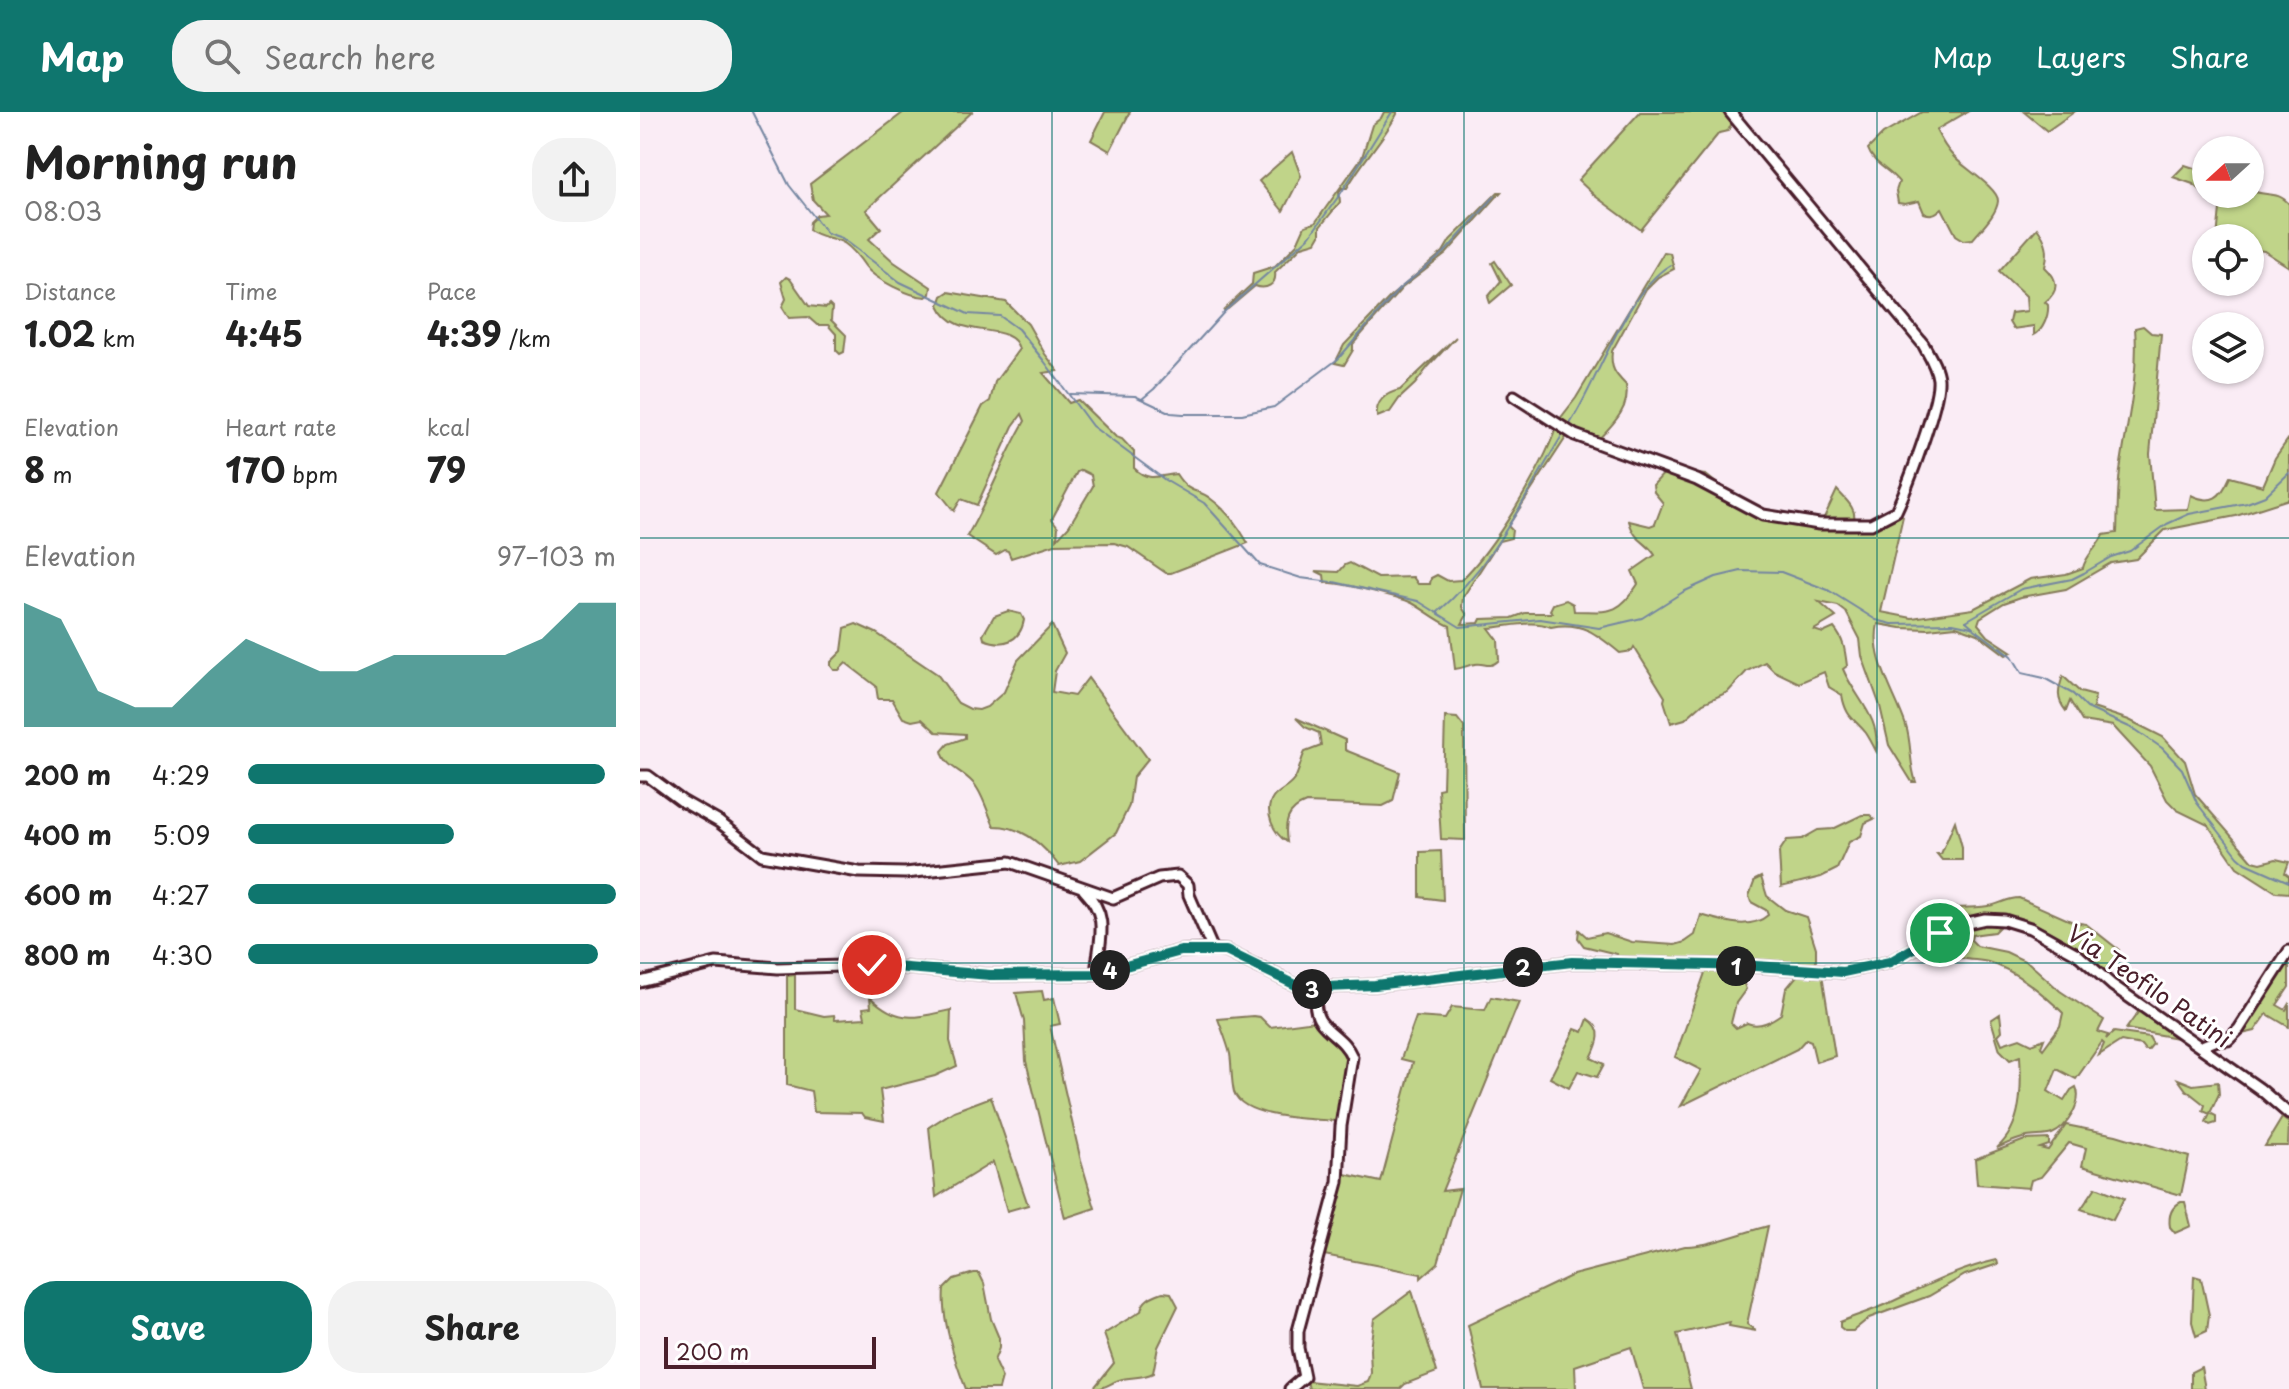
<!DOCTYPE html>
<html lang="en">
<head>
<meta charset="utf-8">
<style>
	:root { --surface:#fff; --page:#f2f2f2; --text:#222; --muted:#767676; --accent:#0f766e }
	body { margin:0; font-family:"Playpen Sans",sans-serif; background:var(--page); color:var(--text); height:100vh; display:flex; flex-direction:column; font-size:30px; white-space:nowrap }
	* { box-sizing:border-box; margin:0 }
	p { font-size:26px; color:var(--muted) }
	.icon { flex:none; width:44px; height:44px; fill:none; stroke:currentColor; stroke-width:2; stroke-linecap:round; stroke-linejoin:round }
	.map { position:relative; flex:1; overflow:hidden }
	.panel { display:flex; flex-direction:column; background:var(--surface); width:640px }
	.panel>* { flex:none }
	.needle { width:52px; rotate:249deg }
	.buttons { position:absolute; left:1552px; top:24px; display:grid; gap:16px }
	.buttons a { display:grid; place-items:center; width:72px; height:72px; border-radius:50%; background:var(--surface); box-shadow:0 2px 6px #0004; font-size:40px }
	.scale { position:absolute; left:24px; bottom:20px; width:212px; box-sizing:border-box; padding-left:8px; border:4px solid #4a1f2b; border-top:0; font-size:22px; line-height:28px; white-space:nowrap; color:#4a1f2b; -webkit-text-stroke:6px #fff; paint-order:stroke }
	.pin { position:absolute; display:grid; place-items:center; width:68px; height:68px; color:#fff; margin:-34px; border:4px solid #fff; border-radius:50%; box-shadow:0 2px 8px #0007 }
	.km { position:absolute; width:40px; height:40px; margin:-20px; border-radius:50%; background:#222; color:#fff; font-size:22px; line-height:40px; text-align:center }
	.round { display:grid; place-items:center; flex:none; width:84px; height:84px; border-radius:32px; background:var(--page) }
	.summary { display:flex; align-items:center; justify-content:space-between; height:136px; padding:0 24px }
	h1 { font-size:44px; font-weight:700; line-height:60px }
	.figures { display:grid; grid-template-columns:repeat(3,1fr); gap:12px; height:136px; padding:8px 24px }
	.figures div { display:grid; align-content:center }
	.figures b { font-size:34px; font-weight:700 }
	.figures small { font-size:22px; font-weight:400 }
	.figures p { font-size:22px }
	.chart { height:224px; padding:16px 24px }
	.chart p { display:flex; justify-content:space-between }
	.chart svg { width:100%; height:144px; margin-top:8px; fill:var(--accent); opacity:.7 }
	.button { display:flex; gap:16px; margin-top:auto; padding:16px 24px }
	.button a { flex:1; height:92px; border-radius:32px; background:var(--accent); color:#fff; font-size:32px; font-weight:700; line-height:92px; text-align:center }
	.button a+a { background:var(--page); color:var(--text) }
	ul { padding:0 24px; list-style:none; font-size:26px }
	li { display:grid; grid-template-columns:128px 96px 1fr; align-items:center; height:60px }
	li i { height:20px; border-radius:10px; background:var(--accent) }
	header { display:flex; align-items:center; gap:48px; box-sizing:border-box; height:112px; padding:0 40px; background:var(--accent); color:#fff }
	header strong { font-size:38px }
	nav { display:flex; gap:44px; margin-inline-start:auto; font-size:28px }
	.search { width:560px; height:72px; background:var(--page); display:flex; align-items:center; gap:20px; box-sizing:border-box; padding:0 28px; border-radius:32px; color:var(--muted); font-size:30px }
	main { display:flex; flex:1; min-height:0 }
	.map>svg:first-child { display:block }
</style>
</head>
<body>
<header>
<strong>Map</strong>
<div class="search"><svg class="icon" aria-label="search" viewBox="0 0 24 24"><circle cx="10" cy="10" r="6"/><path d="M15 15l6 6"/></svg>Search here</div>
<nav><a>Map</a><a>Layers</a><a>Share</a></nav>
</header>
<main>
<section class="panel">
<div class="summary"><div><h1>Morning run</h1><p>08:03</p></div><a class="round"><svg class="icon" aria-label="share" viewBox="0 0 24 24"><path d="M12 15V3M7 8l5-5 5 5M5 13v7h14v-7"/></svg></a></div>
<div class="figures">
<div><p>Distance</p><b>1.02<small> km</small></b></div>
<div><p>Time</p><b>4:45</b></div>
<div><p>Pace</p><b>4:39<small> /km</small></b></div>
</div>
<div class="figures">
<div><p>Elevation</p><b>8<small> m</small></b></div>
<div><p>Heart rate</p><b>170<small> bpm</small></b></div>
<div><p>kcal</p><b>79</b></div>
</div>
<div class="chart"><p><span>Elevation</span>97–103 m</p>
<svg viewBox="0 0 160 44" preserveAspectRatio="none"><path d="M0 44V6L10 11L20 33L30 38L40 38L50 27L60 17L70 22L80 27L90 27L100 22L110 22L120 22L130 22L140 17L150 6L160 6V44z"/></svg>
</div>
<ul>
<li><b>200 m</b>4:29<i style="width:97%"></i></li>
<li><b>400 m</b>5:09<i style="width:56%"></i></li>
<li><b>600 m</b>4:27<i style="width:100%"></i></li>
<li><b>800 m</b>4:30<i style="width:95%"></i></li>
</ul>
<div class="button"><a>Save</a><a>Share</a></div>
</section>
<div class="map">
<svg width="1649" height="1277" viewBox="0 0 1649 1277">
	<rect width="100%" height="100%" fill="#faecf5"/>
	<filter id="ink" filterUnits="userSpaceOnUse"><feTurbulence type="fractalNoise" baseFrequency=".0125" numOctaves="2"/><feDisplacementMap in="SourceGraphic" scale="16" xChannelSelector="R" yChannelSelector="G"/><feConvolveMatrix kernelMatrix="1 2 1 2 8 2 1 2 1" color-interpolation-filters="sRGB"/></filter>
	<g filter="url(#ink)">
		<!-- green -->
		<g fill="#c0d489" stroke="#857a5a" stroke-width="2" fill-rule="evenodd">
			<path d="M264,0H332L226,98L241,116L229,127L254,150L291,175L290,182L286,185C270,185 234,167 225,154C219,145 214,138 204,131C193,125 180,126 169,118L170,110L177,103L186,102L173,88L170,72Z"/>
			<polygon points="465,0 490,0 470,39 451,28"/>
			<path d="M744,0H757V2C743,28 722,49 707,76H702L699,80L700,90L680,115V123L676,130L662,134L635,160C637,173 626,178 615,174L588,197L583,199L612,172L613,161L635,154L657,132L665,114L675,111L722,45L732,13L741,6Z"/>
			<polygon points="1000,0 1086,0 1092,11 1088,19 1079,21 1001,118 955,84 938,68"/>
			<path d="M1282,0H1327L1296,18C1301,28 1306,37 1314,45C1323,55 1359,77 1358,89C1357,102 1341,117 1333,127L1324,128L1316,123L1302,96C1296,101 1293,104 1284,101L1279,89L1265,92L1258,91L1256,79L1259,70C1249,57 1233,52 1228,37L1243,22Z"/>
			<polygon points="1384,0 1434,0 1407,19"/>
			<polygon points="652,40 661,64 643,99 619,69"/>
			<polygon points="1545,53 1566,60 1566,82 1553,72 1533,65"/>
			<path d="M1610,78C1624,85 1638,78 1649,92V155L1624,139L1610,137V126H1577L1581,87L1566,82H1610Z"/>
			<polygon points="858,80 861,80 806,142 762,176 713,232 713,238 704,253 695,251 704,233 750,185 803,140 810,128"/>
			<path d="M1397,116C1407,129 1409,139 1405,155C1418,167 1420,179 1405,190L1408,193C1409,203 1403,219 1394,223V214L1373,217L1369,210L1371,201L1387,199L1386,184L1359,159Z"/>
			<path d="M1024,140L1030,141L1034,157L1018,165L1006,177L972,239C970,256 975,262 986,273C991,297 971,314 956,330L935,320L919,308L936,286Z"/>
			<polygon points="855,149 871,173 850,191 848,185 861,169 852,151"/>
			<polygon points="146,165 150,167 169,194 186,196 189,193 192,196 191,208 206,223 204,240 200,242 196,238 196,222 188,213 177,213 168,205 149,206 142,195 146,187 141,170"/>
			<path d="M308,180L366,190L388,212L405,242L418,259L403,261L429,291L438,288L476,325L482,327L494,340V356C508,370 518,364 536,362C551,385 557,375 571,387C586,398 599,415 608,431L531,461H526L488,435L474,431L415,432L371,446L368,439L365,438L356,443L327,424C349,387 363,346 385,309L382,302L373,314L337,393L321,387L314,399L299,380L343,294L350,289L355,270L379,237C371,207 316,231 299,193L302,184ZM441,358L451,363L453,374L429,414L417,427L418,415L412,407L437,360Z"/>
			<path d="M1503,214L1511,221L1521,222L1510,342L1515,398L1548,397L1551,383C1572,393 1581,386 1590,365L1623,374L1635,346L1649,326V387L1596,404L1525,418L1496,447L1471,451L1426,477L1381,485L1364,491L1340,506L1338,512L1348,524L1372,540L1366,543L1338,522L1316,514L1288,517L1261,516L1238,512C1230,547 1256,582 1266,614C1272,633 1269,651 1276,670H1272L1249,633L1240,594L1222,544L1220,527L1206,500L1198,494L1179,490L1196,505L1174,518L1183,521L1194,516C1204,528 1205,538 1207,554L1203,557C1215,586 1241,605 1236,639C1233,633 1230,627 1226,621C1214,606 1206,606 1202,583L1189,575L1184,560L1159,571L1134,559L1125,550L1107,559L1088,580L1063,591L1045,607L1031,611L1024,589L1025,585L994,535L992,539L980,541C957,522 942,509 911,515C892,507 869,515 849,516L858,528L859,548C849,558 845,550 835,552C828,553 823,556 815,557L810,514C796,508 785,498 772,491C760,485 695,469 685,471L684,463L676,459L699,460L705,453L710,451L738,466L773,465L778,472H790L791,466L797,463L808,469L821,468C853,438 902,357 916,316L927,324L868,414L872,418L871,426L859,429L823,485L822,495L827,503L822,512L839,511L841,507L872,506L885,501H913L910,498L913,492L926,488L933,492L934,499C968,499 977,505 998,472L992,459L1015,443C1005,427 996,432 989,409L1010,414L1015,412L1023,391L1014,380L1013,373L1026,359L1066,363L1076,371L1072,379L1122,406L1138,410L1218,417L1246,410L1257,400L1263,404L1241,500L1272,506L1333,497L1390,467L1426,462L1443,456C1445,444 1458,435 1463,423L1477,421C1478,398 1477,374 1481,352C1488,306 1499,263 1495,216Z"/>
			<path d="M816,225L788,255L775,272L759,287L750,300L737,305C735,289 746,281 760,278Z"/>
			<path d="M1197,378C1204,386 1219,398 1213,410H1182Z"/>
			<path d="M368,499L381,502L384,508C380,530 363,535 344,527L343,523L354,504Z"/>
			<path d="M216,512L236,521L297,562L318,591L330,597L339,598L347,595L364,580L378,548L412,513L425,541L415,559L412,580L434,584L448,566L508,647L493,665L489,694L476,721L440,749L419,754C403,732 382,714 354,714C348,701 344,687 337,676C327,659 306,658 302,639L308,632L325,626V622L296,620L282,607L272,609L263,606L252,587H238L236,574L206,551L199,558H194L191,554V550L202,539L205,516Z"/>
			<path d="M1423,564L1440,580L1455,584L1453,596L1489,608L1523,625L1545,649L1555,682L1613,749L1621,751L1636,747L1649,750L1645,761L1649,764V781L1636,780L1597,755L1568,713L1537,698L1527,688L1510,654L1473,614L1442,609L1430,589L1426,599C1416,587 1418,578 1423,564Z"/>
			<polygon points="805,605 817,606 824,615 825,728 801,727 798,677 803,676"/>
			<path d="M656,606L705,628V638L760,660L753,689L743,694L666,691C647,698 644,711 647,730C634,722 623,700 633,686C638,679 648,676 653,669C659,663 660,649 665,640L681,634L679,621L665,615Z"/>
			<polygon points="1230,703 1234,707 1225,711 1221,724 1209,730 1197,757 1181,765 1141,775 1139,740 1147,728 1162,727 1178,718 1193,717 1222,703"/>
			<polygon points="1315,709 1322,735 1322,748 1302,748 1297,742 1301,742"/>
			<polygon points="801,739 803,788 780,785 780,740"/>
			<path d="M1121,765L1127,784L1145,798L1166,805L1176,836V851L976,848L977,842L944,834L938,826L939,818L947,825L965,821L992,830L1035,833L1045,830L1055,823L1061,803C1082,809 1110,819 1128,803L1126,798L1111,790L1109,784L1115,768Z"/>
			<path d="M1379,786L1433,810L1446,812L1479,838L1464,862C1436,834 1391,799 1349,805C1325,808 1300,822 1277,830L1276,823C1303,785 1310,800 1348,794C1359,793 1367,786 1379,786Z"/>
			<path d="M1348,811H1358L1359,815L1354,820L1332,823L1331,828L1337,834L1366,840L1389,851L1420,879L1464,908L1458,920L1468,923L1466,927L1474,920L1509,925L1513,932L1508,938H1505L1501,933L1481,929L1459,943L1464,932L1462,930L1436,967L1417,957L1408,979L1424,989L1431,978L1436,975C1443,990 1427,1016 1412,1022C1404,1025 1395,1023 1387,1025C1376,1027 1366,1032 1357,1036C1382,1014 1382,977 1380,944L1370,948L1360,938L1351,908L1360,902L1362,919L1358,923L1362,932L1380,926L1392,932L1404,927L1401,935L1403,937L1420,914L1423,901C1404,882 1375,858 1348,850C1337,847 1321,849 1310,841C1304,837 1304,831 1304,824L1310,819Z"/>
			<polygon points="1649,848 1649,875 1637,893 1646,898 1649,893 1649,915 1627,902 1615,919 1598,923"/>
			<path d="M1066,858H1098L1106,877L1096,891L1091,911L1096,916L1107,911C1120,916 1131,909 1141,902L1146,877L1160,860L1182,862L1195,944L1176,950L1171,929L1166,927L1157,937L1041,994L1061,958L1035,945Z"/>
			<path d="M155,863V897L184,904L194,903L195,908L225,906L223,896L231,895L230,885C259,912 274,906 311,898L310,929L317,954L295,964L240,978L244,1009L225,1005L222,1001L174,1000L171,979L147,973V864Z"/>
			<polygon points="402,879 404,888 414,886 420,912 410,914 441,1049 455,1096 425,1106 386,949 384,909 376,881"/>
			<polygon points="851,885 879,890 802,1079 820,1077 798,1151 781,1166 781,1162 679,1142 700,1061 741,1070 773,950 761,947 776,905 805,907 812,895 845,898"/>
			<polygon points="1499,899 1543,927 1486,917"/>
			<path d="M613,904L620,905L630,915L675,909L709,943L698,1009C673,1007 603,1007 594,980C591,968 592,954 590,942C587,930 582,918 578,907Z"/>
			<path d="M948,907C965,917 958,932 951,946L964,952L957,965L938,959L929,976L910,966L935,917L943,920Z"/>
			<polygon points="1538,967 1553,973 1578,970 1579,982 1570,1001 1576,1004 1576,1011 1570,1013 1566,1010 1570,1002 1563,999 1565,993 1546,978"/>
			<polygon points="351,985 388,1093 367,1099 353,1050 296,1085 289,1015 314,999"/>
			<polygon points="1642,1006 1649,1011 1648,1034 1625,1034"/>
			<polygon points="1426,1013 1476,1023 1549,1045 1541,1083 1442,1054 1446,1036 1429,1031 1401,1065 1391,1068 1389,1076 1337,1072 1335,1047 1385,1028 1409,1027 1409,1033 1400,1036 1408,1038"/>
			<polygon points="1456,1075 1484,1086 1473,1108 1441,1097"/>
			<path d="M1541,1090H1545L1551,1114L1535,1121L1530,1115C1528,1103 1531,1095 1541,1090Z"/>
			<path d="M1128,1114L1107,1212L1116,1219L1089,1214L1090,1210L1037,1222L1051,1277H1003L991,1235L935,1254L936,1277H843L828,1213L933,1163L1045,1134C1067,1135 1104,1120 1128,1114Z"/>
			<path d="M1357,1148L1358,1152L1325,1163L1289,1184L1229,1206L1213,1219H1205L1200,1215V1210C1216,1203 1232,1199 1247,1192C1284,1175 1317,1157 1357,1148Z"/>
			<path d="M334,1161H339L344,1171L351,1207L359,1226V1236L354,1249L362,1266L359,1277H326C315,1250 301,1205 304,1177L314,1167Z"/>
			<polygon points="1554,1164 1561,1166 1569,1203 1567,1219 1556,1224 1552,1210"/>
			<polygon points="772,1179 797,1260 765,1272 760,1277 669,1277 667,1269 717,1274 728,1270 731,1261 730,1237 734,1207"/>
			<path d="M523,1180L531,1181L538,1194L518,1235L513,1261C502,1267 490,1264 479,1268C468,1272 465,1277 453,1277L474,1251L464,1222L501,1199C503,1187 512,1184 523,1180Z"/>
			<polygon points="1561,1255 1565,1277 1551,1277 1551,1260"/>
		</g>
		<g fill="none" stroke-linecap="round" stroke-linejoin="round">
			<!-- stream -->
			<g stroke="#7486a1" stroke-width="2">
				<polyline points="112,0 149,73 187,121 202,126 260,170 328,202 360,204 378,217 404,249 452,314 525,368 564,391 620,453 661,466 691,470"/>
				<polyline points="430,282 495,284 531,301 543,302 602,302 634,295 698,247 759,177 804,141 855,84"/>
				<polyline points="502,287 514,277 586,198 669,125 701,81 752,0"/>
				<path d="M928,315C958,270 985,180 1030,153"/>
				<polyline points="694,470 778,489 820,515 900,507 959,516 1002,506 1043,480 1076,465 1101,459 1141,460 1188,478 1236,508 1252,512 1313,511 1332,515 1368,542"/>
				<path d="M798,500C853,453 886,382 923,322"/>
				<polyline points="1326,509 1333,515"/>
				<polyline points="1326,509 1381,477 1432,467 1444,461 1471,445 1490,439 1527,412 1549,402 1607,391 1625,384 1649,361"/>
				<polyline points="1361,535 1372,544 1382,561 1404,566 1433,582 1447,596 1496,618 1522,636 1542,657 1557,691 1598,744 1606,751 1649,770"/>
			</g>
			<defs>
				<g id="minor">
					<path d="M874,284L935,323L1057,368L1123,403L1179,412H1231L1256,399C1267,376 1300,290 1298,267C1297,255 1289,243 1283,232L1090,0"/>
					<polyline points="0,664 8,664 42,689 79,710 122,743 219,760 265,761 370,750 473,786 519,766 538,764 548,773 549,783 573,838"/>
					<path d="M444,778C471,806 459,827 456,862"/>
					<polyline points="0,870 76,851 138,856 232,853 350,863 456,862 541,839 573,838 586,839 662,876 735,873 932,850 1116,854 1203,860 1250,850 1314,814 1345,807 1364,808 1390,816 1437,842 1472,873 1620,977 1649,1002"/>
					<polyline points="1562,934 1577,928 1588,928 1599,917 1649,839"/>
					<path d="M650,1277L664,1265L658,1236V1219L698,1070L701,1014L712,945C705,928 691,923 681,910C674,901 675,887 675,877"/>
				</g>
			</defs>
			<!-- minor casing -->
			<use href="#minor" stroke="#4a1f2b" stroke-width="15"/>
			<!-- minor -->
			<use href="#minor" stroke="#fff" stroke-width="9"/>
		</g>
	</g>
	<g fill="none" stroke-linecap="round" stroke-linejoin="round" filter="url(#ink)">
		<defs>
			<polyline id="route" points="232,853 350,863 456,862 541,839 586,839 662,876 735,873 932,850 1116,854 1203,860 1250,850 1300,821"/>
		</defs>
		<!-- route casing -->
		<use href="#route" stroke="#fff" stroke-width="16"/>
		<!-- route -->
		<use href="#route" stroke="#0f766e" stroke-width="10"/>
	</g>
	<!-- grid -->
	<path fill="none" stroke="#0f766e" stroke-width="2" stroke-opacity="0.55" d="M412,0V1277M824,0V1277M1237,0V1277M0,426H1649M0,851H1649"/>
	<g text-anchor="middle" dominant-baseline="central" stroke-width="6" stroke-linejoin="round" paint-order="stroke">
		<!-- street labels -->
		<g font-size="24" fill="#4a1f2b" stroke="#fff">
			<text transform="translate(1510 873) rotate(35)">Via Teofilo Patini</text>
		</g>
	</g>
</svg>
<div class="buttons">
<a><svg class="needle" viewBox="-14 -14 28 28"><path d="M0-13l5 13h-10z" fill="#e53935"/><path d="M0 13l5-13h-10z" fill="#767676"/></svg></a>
<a><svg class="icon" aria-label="locate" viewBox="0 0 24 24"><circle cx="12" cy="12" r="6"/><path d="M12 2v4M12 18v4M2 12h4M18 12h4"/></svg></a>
<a><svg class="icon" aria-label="layers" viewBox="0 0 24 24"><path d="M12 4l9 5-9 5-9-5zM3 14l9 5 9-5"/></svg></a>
</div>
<div class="scale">200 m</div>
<div class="pin" style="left:1300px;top:821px;background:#1e9e55"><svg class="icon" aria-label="arrive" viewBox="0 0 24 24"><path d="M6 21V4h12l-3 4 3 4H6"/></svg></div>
<div class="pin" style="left:232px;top:853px;background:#d93025"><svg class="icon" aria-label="check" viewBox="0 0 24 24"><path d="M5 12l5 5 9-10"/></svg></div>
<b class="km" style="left:1096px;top:854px">1</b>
<b class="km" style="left:883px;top:855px">2</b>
<b class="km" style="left:672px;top:877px">3</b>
<b class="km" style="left:470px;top:858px">4</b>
</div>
</main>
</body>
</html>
